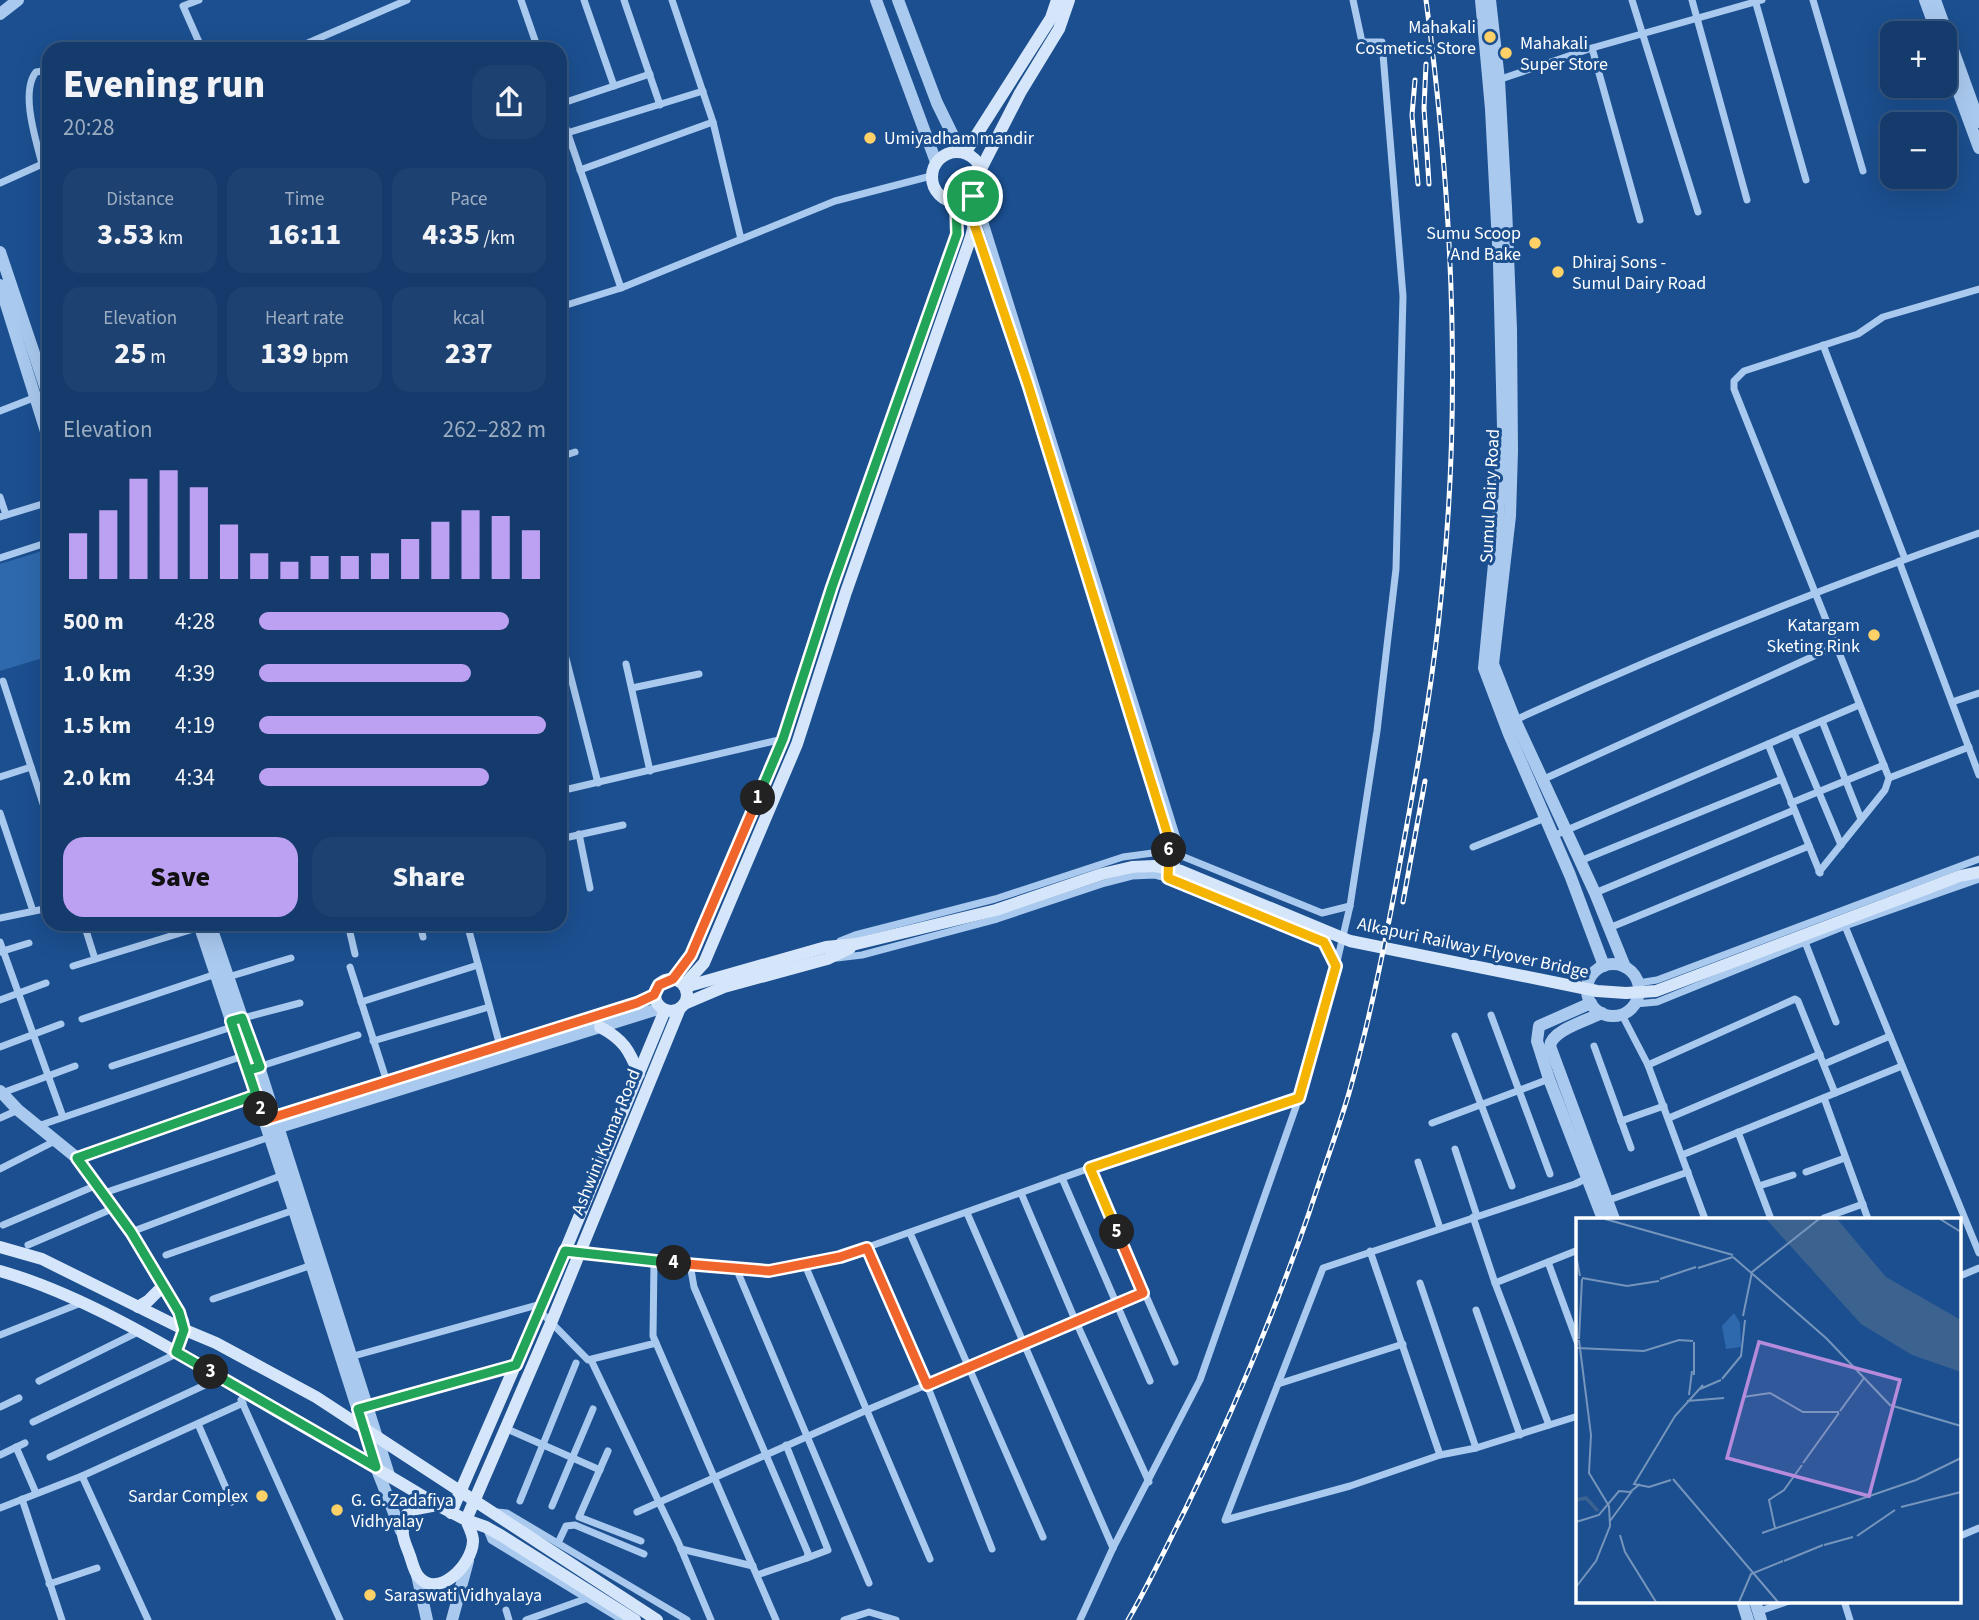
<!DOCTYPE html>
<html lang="en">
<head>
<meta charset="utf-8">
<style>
	:root { --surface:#143b6b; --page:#1d4271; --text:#f1f3f6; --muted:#9dadc1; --line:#33557e; --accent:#bca0f2 }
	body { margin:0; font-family:"Source Sans 3",sans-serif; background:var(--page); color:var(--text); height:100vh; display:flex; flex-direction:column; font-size:26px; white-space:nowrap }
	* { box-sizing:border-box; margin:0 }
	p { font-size:23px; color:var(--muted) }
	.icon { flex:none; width:38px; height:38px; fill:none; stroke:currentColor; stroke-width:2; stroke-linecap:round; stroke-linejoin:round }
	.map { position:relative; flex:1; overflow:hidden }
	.sheet { position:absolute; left:42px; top:42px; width:525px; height:889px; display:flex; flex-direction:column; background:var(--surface); border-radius:21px; box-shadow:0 7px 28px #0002,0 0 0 2px var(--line) }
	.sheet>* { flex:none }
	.buttons { position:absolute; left:1880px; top:21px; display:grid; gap:14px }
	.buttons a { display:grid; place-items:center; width:77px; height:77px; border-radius:14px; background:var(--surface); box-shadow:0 7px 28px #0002,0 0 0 2px var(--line); font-size:35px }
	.pin { position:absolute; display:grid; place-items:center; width:60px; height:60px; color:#fff; margin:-30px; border:4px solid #fff; border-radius:50%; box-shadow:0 2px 7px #0007 }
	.km { position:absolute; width:35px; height:35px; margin:-18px; border-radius:50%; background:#222; color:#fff; font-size:19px; line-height:35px; text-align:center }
	.round { display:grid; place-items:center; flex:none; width:74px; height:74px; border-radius:21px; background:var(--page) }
	.overview { display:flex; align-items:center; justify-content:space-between; height:119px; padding:0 21px }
	h1 { font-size:38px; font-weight:800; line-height:52px }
	.stats { display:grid; grid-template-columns:repeat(3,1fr); gap:10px; height:119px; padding:7px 21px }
	.stats div { display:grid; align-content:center; border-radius:18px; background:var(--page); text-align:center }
	.stats b { font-size:30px; font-weight:800 }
	.stats small { font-size:19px; font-weight:400 }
	.stats p { font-size:19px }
	.chart { height:196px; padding:14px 21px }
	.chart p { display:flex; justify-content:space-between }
	.chart svg { width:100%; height:126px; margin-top:7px; stroke:var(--accent); stroke-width:6 }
	.button { display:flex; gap:14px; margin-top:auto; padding:14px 21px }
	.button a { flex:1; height:80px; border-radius:21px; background:var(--accent); color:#111; font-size:28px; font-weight:800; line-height:80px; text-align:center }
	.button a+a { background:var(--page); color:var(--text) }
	ul { padding:0 21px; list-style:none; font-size:23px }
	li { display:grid; grid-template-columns:112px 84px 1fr; align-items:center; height:52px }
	li i { height:18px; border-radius:9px; background:var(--accent) }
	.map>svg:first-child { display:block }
</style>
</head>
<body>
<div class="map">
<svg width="1979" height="1620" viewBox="0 0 1979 1620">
	<rect width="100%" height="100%" fill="#1b4f8f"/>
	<!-- green -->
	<polygon fill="#2e69ad" points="49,549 49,656 0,671 0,564"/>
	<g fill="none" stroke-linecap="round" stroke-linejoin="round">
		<!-- minor -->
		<g stroke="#a9c9ee" stroke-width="7">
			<polyline points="199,0 183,6 202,49"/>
			<polyline points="521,0 538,49"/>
			<polyline points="584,0 614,86"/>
			<polyline points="624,0 660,105"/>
			<polyline points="1632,0 1698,212"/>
			<polyline points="1692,0 1747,200"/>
			<polyline points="1755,0 1806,180"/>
			<polyline points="1813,0 1863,171"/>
			<polyline points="1592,48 1640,220"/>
			<polyline points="294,49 407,0"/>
			<polyline points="1498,80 1592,48 1762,0"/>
			<polyline points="560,104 650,74"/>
			<polyline points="560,111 621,288"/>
			<polyline points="713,122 741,239"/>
			<polyline points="567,133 703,91"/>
			<path d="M42,164C36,140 20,92 36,72L49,70"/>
			<polyline points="580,170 713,122 672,0"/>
			<polyline points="0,183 49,161"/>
			<polyline points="977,197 1177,838 1176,880"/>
			<polyline points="965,201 971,216"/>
			<polyline points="975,227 1029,384 1169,839 1168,878"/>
			<polyline points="560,307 621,288 835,201 931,176"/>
			<polyline points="1823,345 1905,559"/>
			<polyline points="560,408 564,407"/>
			<polyline points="0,411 36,397"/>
			<polyline points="560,457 575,452"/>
			<polyline points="0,497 6,515"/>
			<polyline points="0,517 49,502"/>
			<polyline points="0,558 49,542"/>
			<polyline points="1899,561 1979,775"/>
			<polyline points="560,635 598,783"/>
			<polyline points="626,664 650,771"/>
			<polyline points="44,673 49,688"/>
			<polyline points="3,681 49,822"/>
			<polyline points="632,688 699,674"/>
			<polyline points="1952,702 1979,693"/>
			<path d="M1513,721C1665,651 1821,588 1979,533"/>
			<polyline points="1822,721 1861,819"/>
			<polyline points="1794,733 1841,845"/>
			<polyline points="1768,744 1820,873"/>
			<polyline points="0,777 31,767"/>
			<polyline points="1889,778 1969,747"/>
			<polyline points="1544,779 1836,646"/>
			<polyline points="560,791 783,739"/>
			<polyline points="1791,803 1884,765"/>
			<polyline points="0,813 33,911"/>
			<polyline points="560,817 565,837"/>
			<polyline points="579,834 590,888"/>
			<polyline points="1553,836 1859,705"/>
			<polyline points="560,839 623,825"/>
			<polyline points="1473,847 1545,818"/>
			<polyline points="1580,861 1782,779"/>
			<polyline points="1819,872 1885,790 1889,778 1734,389 1734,381 1744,371 1858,334 1883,317 1979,289"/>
			<polyline points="1595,893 1794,810"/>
			<polyline points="0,918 49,908"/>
			<polyline points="84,924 95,959"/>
			<polyline points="348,924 355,954"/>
			<polyline points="420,924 423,937"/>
			<polyline points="1845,926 1979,1253"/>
			<polyline points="1609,928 1809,846"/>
			<polyline points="469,931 500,1046"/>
			<polyline points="840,941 855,935 995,899 1123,857 1153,853 1184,857 1322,913 1350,906"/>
			<polyline points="0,942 63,1117"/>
			<polyline points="1805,942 1836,1022"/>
			<polyline points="0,952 29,943"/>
			<polyline points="837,958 862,955 997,919 1105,883 1132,876 1155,875 1185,883 1324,942 1335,965"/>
			<polyline points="73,966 200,927"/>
			<polyline points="350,967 387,1082"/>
			<polyline points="228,977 291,958"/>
			<polyline points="1638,983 1657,980 1979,859"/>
			<polyline points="0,1000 46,983"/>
			<polyline points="361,1002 478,965"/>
			<polyline points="1635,1004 1657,1002 1845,926 1979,879"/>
			<polyline points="1491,1015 1550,1174"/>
			<polyline points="1622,1015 1648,1065 1705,1219"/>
			<polyline points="82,1019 216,974"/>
			<polyline points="239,1019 300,1003"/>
			<polyline points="1455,1036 1512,1186"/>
			<polyline points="373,1041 489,1007"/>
			<polyline points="1594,1046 1631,1148"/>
			<polyline points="0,1047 61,1024"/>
			<polyline points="1824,1064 1890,1036"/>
			<polyline points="1648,1065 1795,999 1798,1001 1835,1093"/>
			<polyline points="112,1066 232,1027"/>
			<polyline points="258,1067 358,1035"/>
			<polyline points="2,1093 75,1066"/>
			<polyline points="1824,1098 1868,1219"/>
			<polyline points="0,1118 18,1110"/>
			<polyline points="1669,1118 1820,1054"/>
			<polyline points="1621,1121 1664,1106"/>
			<polyline points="1432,1123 1549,1079"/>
			<polyline points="38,1126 243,1056"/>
			<polyline points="1738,1132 1771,1219"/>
			<polyline points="1455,1149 1477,1216"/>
			<polyline points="1682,1155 1902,1066"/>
			<polyline points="77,1158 256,1095"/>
			<polyline points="1418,1162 1440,1228"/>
			<polyline points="1090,1168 1175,1362"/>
			<polyline points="0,1169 55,1141"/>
			<polyline points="1806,1172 1845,1158"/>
			<polyline points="1062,1178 1150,1381"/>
			<polyline points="1759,1186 1793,1175"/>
			<polyline points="104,1193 270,1137"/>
			<polyline points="1021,1193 1076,1322 1149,1482"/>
			<polyline points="1606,1201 1688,1172"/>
			<polyline points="967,1213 1113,1548"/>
			<polyline points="1473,1217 1495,1283 1549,1425"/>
			<polyline points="1824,1218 1863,1204"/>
			<polyline points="3,1225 97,1185"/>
			<polyline points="131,1232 283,1175"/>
			<polyline points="910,1233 1043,1537"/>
			<polyline points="28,1245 114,1208"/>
			<polyline points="867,1248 927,1385 992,1549"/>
			<polyline points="565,1251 769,1271 840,1257 1090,1168 1299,1098"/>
			<polyline points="1370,1251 1440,1455"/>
			<polyline points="166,1255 294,1210"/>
			<polyline points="654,1261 653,1336 776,1620"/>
			<polyline points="1548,1262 1578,1344"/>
			<polyline points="690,1264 694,1287 808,1553 807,1558 757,1575"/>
			<polyline points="805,1265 930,1559"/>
			<polyline points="736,1268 869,1583"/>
			<polyline points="1960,1276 1979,1268"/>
			<polyline points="1420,1283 1476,1448"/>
			<polyline points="1495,1283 1578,1250"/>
			<polyline points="213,1299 312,1265"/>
			<polyline points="539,1310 588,1360 656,1343"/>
			<polyline points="1476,1310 1520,1435"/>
			<polyline points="0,1335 81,1303"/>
			<polyline points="350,1357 541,1304"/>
			<polyline points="591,1360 679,1544 711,1620"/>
			<polyline points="39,1381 138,1332"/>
			<polyline points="1278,1384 1403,1344"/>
			<polyline points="241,1400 340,1620"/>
			<polyline points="0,1407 19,1398"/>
			<polyline points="365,1407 515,1365"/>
			<polyline points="1578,1416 1476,1448 1440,1455 1350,1486 1225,1520 1323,1268 1575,1184 1587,1178"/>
			<polyline points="33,1422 178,1353"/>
			<polyline points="198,1424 232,1502"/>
			<polyline points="505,1428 600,1470"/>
			<polyline points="786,1445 828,1550 807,1558"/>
			<polyline points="16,1447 36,1493"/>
			<polyline points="608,1451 579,1517 641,1541"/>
			<polyline points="0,1455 25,1443"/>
			<polyline points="50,1457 220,1378"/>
			<polyline points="82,1476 148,1620"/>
			<polyline points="22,1499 62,1620"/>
			<polyline points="520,1501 576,1363"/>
			<polyline points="552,1506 593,1409"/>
			<polyline points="0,1508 82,1476 243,1403"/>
			<polyline points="497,1512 507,1513 687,1620"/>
			<polyline points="637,1512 867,1410 1143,1293"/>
			<polyline points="487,1530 491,1540 622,1620"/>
			<polyline points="1960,1536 1979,1528"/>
			<polyline points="558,1543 566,1526 575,1525 644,1554"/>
			<polyline points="681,1549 753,1566"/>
			<polyline points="49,1584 97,1568"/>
			<polyline points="1844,1601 1850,1620"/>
			<polyline points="506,1610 509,1620"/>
			<polyline points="1757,1612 1789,1601"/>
			<polyline points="526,1620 585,1599"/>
			<polyline points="844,1620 869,1612 896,1620"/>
			<polyline points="1080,1620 1113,1548 1200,1380 1299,1098 1336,966 1350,906 1377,731 1396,569 1403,296 1382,42 1362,42 1353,0"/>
		</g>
		<!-- tertiary -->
		<g stroke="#a9c9ee" stroke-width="12">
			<polyline points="876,0 936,162"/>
			<polyline points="898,0 937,103 961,152"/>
			<polyline points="1481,0 1491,109 1499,263 1503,428 1498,522 1484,668 1509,734 1570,875 1604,966"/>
			<polyline points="1490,0 1499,80 1506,207 1511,329 1512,451 1510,516 1493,664 1515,720 1595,893 1625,967"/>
			<polyline points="1925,0 1937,33"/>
			<polyline points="1935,0 1979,122"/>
			<polyline points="0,14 18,0"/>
			<polyline points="1944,53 1979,148"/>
			<polyline points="0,252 49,398"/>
			<polyline points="0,285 49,441"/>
			<polyline points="199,924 294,1210 376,1467 401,1531"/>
			<polyline points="210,924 259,1067 389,1475"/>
			<circle cx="1613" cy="990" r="26"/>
			<polyline points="1591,1003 1539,1026 1537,1041 1549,1079 1603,1219"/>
			<path d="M1602,1013C1588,1020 1552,1030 1550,1046L1614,1219"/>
			<polyline points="0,1091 18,1110 77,1158 131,1232 183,1321 185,1330 176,1352"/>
			<polyline points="268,1119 637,1003 654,995 656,989"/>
			<polyline points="270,1130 661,1008"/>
			<polyline points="417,1575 427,1620"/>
			<polyline points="1742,1601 1748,1620"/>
			<polyline points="1755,1601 1761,1620"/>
			<polyline points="452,1620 468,1561"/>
		</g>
		<!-- secondary -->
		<g stroke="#d6e6fa" stroke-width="12">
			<circle cx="957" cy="177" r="25"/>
			<polyline points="965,153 1051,18 1057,0"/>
			<polyline points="981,169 1020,93 1059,29 1069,0"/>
			<circle cx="671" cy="995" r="16"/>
			<polyline points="673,979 691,955 783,739 832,587 957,234 956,202"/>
			<polyline points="684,985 704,963 797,744 846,592 971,237 975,221 973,196"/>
			<polyline points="685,987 826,947 856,944 996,910 1102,874 1132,867 1155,866 1181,871 1350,941 1597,991 1626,993 1656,991 1960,876 1979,872"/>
			<polyline points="684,1004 724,987 827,959 850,948"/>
			<path d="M600,1027C624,1040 629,1050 639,1074"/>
			<polyline points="0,1247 42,1259 185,1330 216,1343 316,1397 657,1620"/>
			<path d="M0,1271C78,1293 164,1344 234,1386C301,1427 370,1463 437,1505"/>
			<polyline points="138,1307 148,1301 163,1286"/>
			<path d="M437,1505L466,1520C469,1527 473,1534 473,1541C472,1566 437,1600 418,1576C414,1571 412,1562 410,1556C403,1537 400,1535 406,1515L416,1509Z"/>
			<polyline points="451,1513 565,1251 665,1010"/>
			<polyline points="635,1620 502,1536 486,1527 466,1520 551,1323 680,1008"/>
		</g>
		<defs>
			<g id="rail">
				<polyline points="1426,64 1424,108 1429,184"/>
				<polyline points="1415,80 1412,115 1418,184"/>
				<polyline points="1403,902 1425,781"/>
				<path d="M1128,1620C1149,1584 1167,1545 1186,1508C1233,1412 1274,1314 1309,1213C1322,1173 1337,1133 1349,1093C1372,1012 1388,929 1403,846C1419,760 1434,675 1442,588C1462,393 1452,194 1426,0"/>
			</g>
		</defs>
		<!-- rail casing -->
		<use href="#rail" stroke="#fff" stroke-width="5"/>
		<!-- rail -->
		<use href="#rail" stroke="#1b4f8f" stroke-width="2.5" stroke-dasharray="8" stroke-linecap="butt"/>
	</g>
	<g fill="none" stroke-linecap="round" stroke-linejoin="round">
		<defs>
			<polyline id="split-1" points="758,798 783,739 832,587 957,234 956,202 973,196"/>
			<polyline id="split-2" points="261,1109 265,1120 637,1003 654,995 659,985 673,979 691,955 758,798"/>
			<polyline id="split-3" points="211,1372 176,1352 184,1330 179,1312 131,1232 77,1158 256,1095 248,1070 260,1067 242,1018 231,1021 261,1109"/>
			<polyline id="split-4" points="211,1372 376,1467 358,1409 516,1365 565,1251 674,1263"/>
			<polyline id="split-5" points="674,1263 769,1271 840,1257 867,1248 927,1385 1143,1293 1117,1232"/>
			<polyline id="split-6" points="1117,1232 1090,1168 1299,1098 1336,966 1324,942 1168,878 1169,850"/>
			<polyline id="split-7" points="973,196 974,224 1028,384 1169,839 1169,850"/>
		</defs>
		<!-- split-1 casing -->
		<use href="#split-1" stroke="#fff" stroke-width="14"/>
		<!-- split-2 casing -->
		<use href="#split-2" stroke="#fff" stroke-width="14"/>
		<!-- split-3 casing -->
		<use href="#split-3" stroke="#fff" stroke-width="14"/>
		<!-- split-4 casing -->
		<use href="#split-4" stroke="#fff" stroke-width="14"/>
		<!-- split-5 casing -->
		<use href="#split-5" stroke="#fff" stroke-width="14"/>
		<!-- split-6 casing -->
		<use href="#split-6" stroke="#fff" stroke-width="14"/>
		<!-- split-7 casing -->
		<use href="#split-7" stroke="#fff" stroke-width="14"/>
		<!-- split-1 -->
		<use href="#split-1" stroke="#22a559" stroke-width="9"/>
		<!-- split-2 -->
		<use href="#split-2" stroke="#f0652b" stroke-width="9"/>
		<!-- split-3 -->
		<use href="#split-3" stroke="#22a559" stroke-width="9"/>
		<!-- split-4 -->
		<use href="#split-4" stroke="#22a559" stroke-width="9"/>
		<!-- split-5 -->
		<use href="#split-5" stroke="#f0652b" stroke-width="9"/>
		<!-- split-6 -->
		<use href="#split-6" stroke="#f5b400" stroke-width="9"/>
		<!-- split-7 -->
		<use href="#split-7" stroke="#f5b400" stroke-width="9"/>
	</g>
	<!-- markers -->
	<g fill="#ffd166" stroke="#1b4f8f" stroke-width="2.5">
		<circle cx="1490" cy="37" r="7"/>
		<circle cx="1506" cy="53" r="7"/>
		<circle cx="870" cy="138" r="7"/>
		<circle cx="1535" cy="243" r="7"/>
		<circle cx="1558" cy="272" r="7"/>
		<circle cx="1874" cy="635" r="7"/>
		<circle cx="262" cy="1496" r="7"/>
		<circle cx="337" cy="1510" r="7"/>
		<circle cx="370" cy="1595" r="7"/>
	</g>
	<g text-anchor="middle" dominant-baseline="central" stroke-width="6" stroke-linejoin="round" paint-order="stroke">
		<!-- poi labels -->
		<g font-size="18" fill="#fff" stroke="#1b4f8f" text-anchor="start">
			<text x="1476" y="27" text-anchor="end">Mahakali<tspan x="1476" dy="21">Cosmetics Store</tspan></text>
			<text x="1520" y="43">Mahakali<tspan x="1520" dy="21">Super Store</tspan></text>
			<text x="884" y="138">Umiyadham mandir</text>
			<text x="1521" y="233" text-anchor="end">Sumu Scoop<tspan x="1521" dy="21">And Bake</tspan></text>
			<text x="1572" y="262">Dhiraj Sons -<tspan x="1572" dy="21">Sumul Dairy Road</tspan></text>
			<text x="1860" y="625" text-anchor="end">Katargam<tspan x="1860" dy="21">Sketing Rink</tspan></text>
			<text x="248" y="1496" text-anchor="end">Sardar Complex</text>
			<text x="351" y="1500">G. G. Zadafiya<tspan x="351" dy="21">Vidhyalay</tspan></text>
			<text x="384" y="1595">Saraswati Vidhyalaya</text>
		</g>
		<!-- street labels -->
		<g font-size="18" fill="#fff" stroke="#1b4f8f">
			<text transform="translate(1490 496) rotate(-87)">Sumul Dairy Road</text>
			<text transform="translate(1473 948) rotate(12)">Alkapuri Railway Flyover Bridge</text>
			<text transform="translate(606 1142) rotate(-68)">Ashwini Kumar Road</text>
		</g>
	</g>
	<!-- overview -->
	<g transform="translate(1576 1218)">
		<rect width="385" height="385" fill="#1b4f8f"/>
		<path d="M158,95L164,105L165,129L150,131L146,108Z" fill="#2e69ad"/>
		<path d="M190,1H261L310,59L385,102V154L336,137L285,106Z" fill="#3c6290"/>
		<path fill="none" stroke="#3c6290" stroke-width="3.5" d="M0,282L10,280L22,293"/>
		<path fill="none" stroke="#7695bc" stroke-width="2" d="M29,1L157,37M364,1L385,14M0,37L4,58M157,39L250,120L314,187L385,208M122,50L157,39M6,60L51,68L83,63M84,61L120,49M167,98L176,54L243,1M3,121L6,61M1,130L68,133L103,122L117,123M118,157V124M146,161L165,138L169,102M124,171L145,162M113,177L116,153M167,179L194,175L227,194H263M111,183L148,180M264,193L288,160M227,245L263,195M97,261L202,384M95,262L73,269L58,266L99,198L127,167M325,289L385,274M34,303L56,273M0,304L23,297L43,273L54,274L64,266M199,310L193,282L208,272L226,247M186,315L340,262L385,240M44,317L49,334L80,384M281,318L319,292M248,327L277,319M208,343L247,327M0,369L20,343L34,308L33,288L13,255L15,217L3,122M163,384L175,356L207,343"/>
		<path fill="#b68bdc" fill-opacity="0.15" stroke="#b68bdc" stroke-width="3.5" d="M183,124L324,162L293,278L151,240Z"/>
		<rect width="385" height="385" fill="none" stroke="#fff" stroke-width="3.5"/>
	</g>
</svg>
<div class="buttons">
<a>+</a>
<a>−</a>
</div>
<div class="pin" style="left:973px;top:196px;background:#1e9e55"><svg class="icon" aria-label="arrive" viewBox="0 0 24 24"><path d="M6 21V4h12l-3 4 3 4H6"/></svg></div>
<b class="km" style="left:758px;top:798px">1</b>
<b class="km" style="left:261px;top:1109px">2</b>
<b class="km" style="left:211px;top:1372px">3</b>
<b class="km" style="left:674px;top:1263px">4</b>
<b class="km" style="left:1117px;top:1232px">5</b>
<b class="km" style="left:1169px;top:850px">6</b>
<section class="sheet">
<div class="overview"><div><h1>Evening run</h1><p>20:28</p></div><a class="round"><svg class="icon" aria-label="share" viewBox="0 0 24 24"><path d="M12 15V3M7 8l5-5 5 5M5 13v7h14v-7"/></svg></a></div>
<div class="stats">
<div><p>Distance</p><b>3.53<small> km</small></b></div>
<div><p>Time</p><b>16:11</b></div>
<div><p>Pace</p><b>4:35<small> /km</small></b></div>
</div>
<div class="stats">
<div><p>Elevation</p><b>25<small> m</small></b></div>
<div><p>Heart rate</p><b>139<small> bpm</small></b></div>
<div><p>kcal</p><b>237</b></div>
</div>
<div class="chart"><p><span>Elevation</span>262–282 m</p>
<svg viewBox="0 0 160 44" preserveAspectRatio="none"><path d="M5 44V28M15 44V20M25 44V9M35 44V6M45 44V12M55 44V25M65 44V35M75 44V38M85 44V36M95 44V36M105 44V35M115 44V30M125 44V24M135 44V20M145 44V22M155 44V27"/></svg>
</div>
<ul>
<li><b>500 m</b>4:28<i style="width:87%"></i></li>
<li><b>1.0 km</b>4:39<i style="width:74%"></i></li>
<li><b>1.5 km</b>4:19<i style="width:100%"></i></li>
<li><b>2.0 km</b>4:34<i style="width:80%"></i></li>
</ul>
<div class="button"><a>Save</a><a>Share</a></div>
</section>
</div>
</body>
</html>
